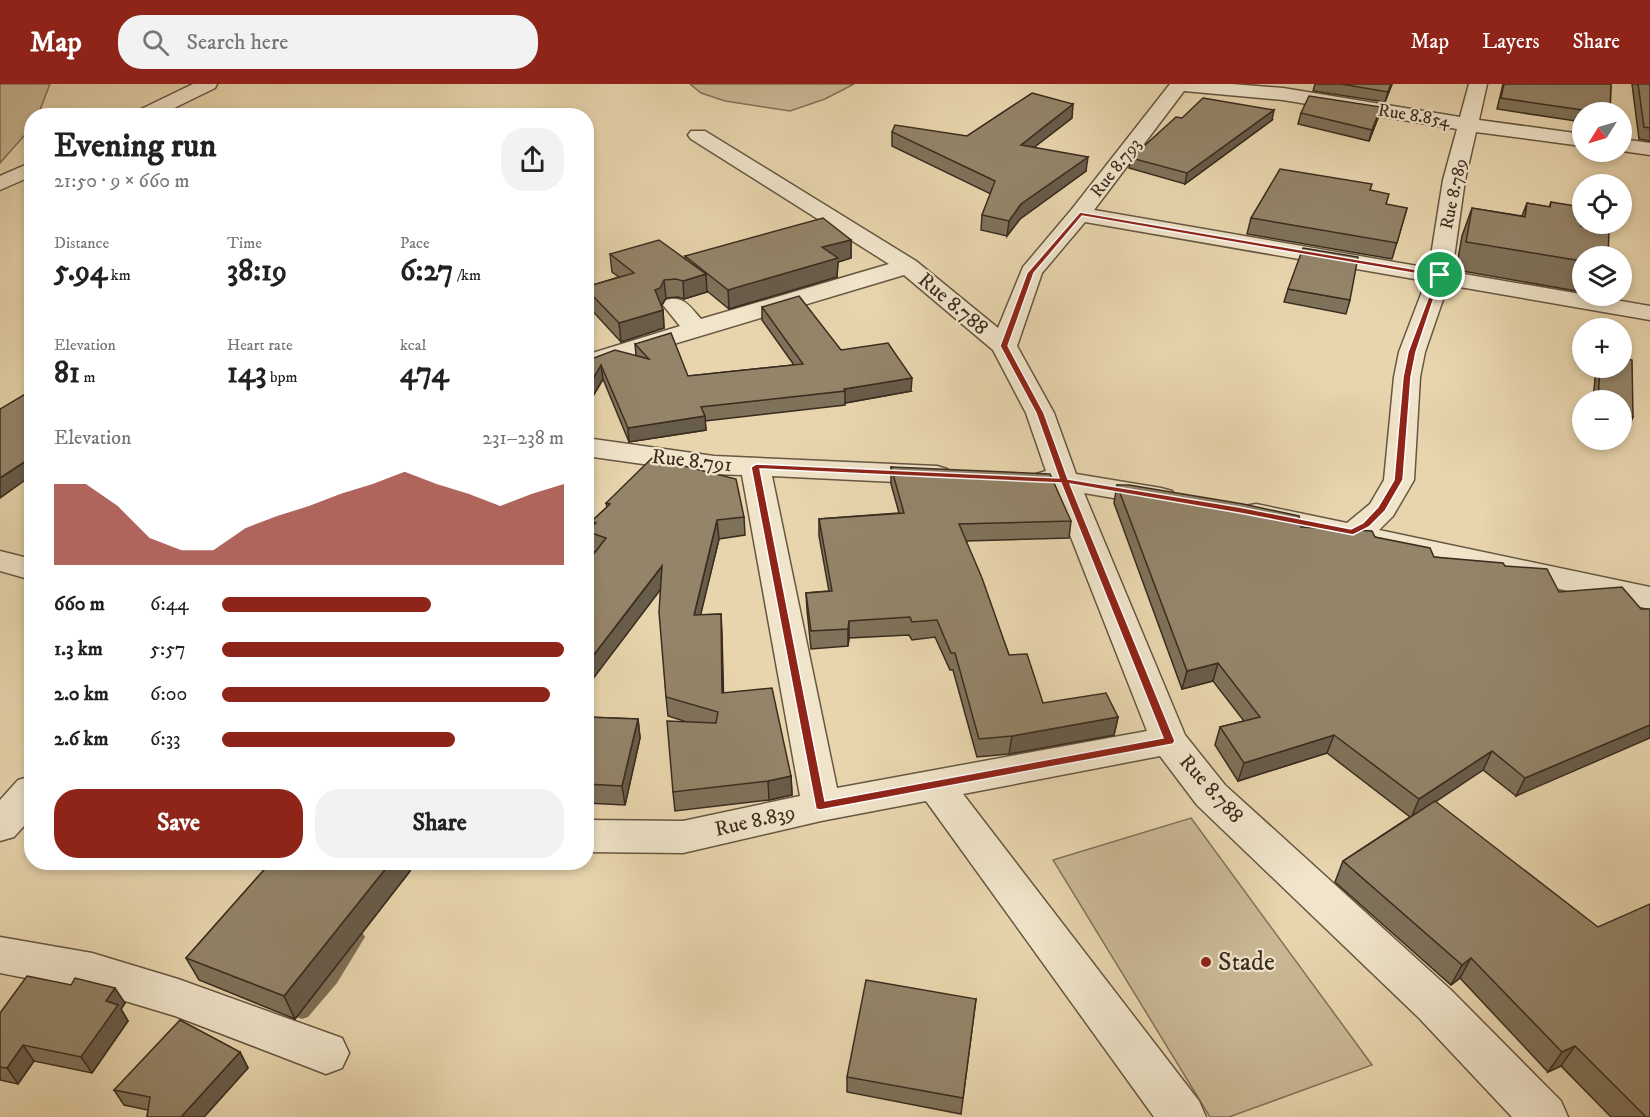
<!DOCTYPE html>
<html lang="en">
<head>
<meta charset="utf-8">
<style>
	:root { --surface:#fff; --page:#f2f2f2; --text:#222; --muted:#767676; --accent:#8f2418 }
	body { margin:0; font-family:"IM FELL DW Pica",serif; background:var(--page); color:var(--text); height:100vh; display:flex; flex-direction:column; font-size:22px; white-space:nowrap }
	* { box-sizing:border-box; margin:0 }
	p { font-size:20px; color:var(--muted) }
	.icon { flex:none; width:33px; height:33px; fill:none; stroke:currentColor; stroke-width:2; stroke-linecap:round; stroke-linejoin:round }
	.map { position:relative; flex:1; overflow:hidden }
	.side { position:absolute; left:24px; top:24px; width:570px; height:762px; display:flex; flex-direction:column; background:var(--surface); border-radius:24px; box-shadow:0 3px 9px #0003 }
	.side>* { flex:none }
	.needle { width:39px; rotate:233deg }
	.fabs { position:absolute; left:1572px; top:18px; display:grid; gap:12px }
	.fabs a { display:grid; place-items:center; width:60px; height:60px; border-radius:50%; background:var(--surface); box-shadow:0 3px 9px #0003; font-size:30px }
	.pin { position:absolute; display:grid; place-items:center; width:51px; height:51px; color:#fff; margin:-26px; border:3px solid #fff; border-radius:50%; box-shadow:0 2px 6px #0007 }
	.round { display:grid; place-items:center; flex:none; width:63px; height:63px; border-radius:24px; background:var(--page) }
	.summary { display:flex; align-items:center; justify-content:space-between; height:102px; padding:0 30px }
	h1 { font-size:33px; font-weight:700; line-height:45px }
	.metrics { display:grid; grid-template-columns:repeat(3,1fr); gap:9px; height:102px; padding:6px 30px }
	.metrics div { display:grid; align-content:center }
	.metrics b { font-size:30px; font-weight:700 }
	.metrics small { font-size:16px; font-weight:400 }
	.metrics p { font-size:16px }
	.chart { height:168px; padding:12px 30px }
	.chart p { display:flex; justify-content:space-between }
	.chart svg { width:100%; height:108px; margin-top:6px; fill:var(--accent); opacity:.7 }
	.primary-button { display:flex; gap:12px; margin-top:auto; padding:12px 30px }
	.primary-button a { flex:1; height:69px; border-radius:24px; background:var(--accent); color:#fff; font-size:24px; font-weight:700; line-height:69px; text-align:center }
	.primary-button a+a { background:var(--page); color:var(--text) }
	ul { padding:0 30px; list-style:none; font-size:20px }
	li { display:grid; grid-template-columns:96px 72px 1fr; align-items:center; height:45px }
	li i { height:15px; border-radius:8px; background:var(--accent) }
	header { display:flex; align-items:center; gap:36px; box-sizing:border-box; height:84px; padding:0 30px; background:var(--accent); color:#fff }
	header strong { font-size:28px }
	nav { display:flex; gap:33px; margin-inline-start:auto; font-size:21px }
	.search { width:420px; height:54px; background:var(--page); display:flex; align-items:center; gap:15px; box-sizing:border-box; padding:0 21px; border-radius:24px; color:var(--muted); font-size:22px }
	.map>svg:first-child { display:block }
</style>
</head>
<body>
<header>
<strong>Map</strong>
<div class="search"><svg class="icon" aria-label="search" viewBox="0 0 24 24"><circle cx="10" cy="10" r="6"/><path d="M15 15l6 6"/></svg>Search here</div>
<nav><a>Map</a><a>Layers</a><a>Share</a></nav>
</header>
<div class="map">
<svg width="1650" height="1033" viewBox="0 0 1650 1033">
	<rect width="100%" height="100%" fill="#e8d5ad"/>
	<filter id="stains"><feTurbulence type="fractalNoise" baseFrequency=".00333" numOctaves="4"/><feColorMatrix values="0 0 0 0 .2 0 0 0 0 .09 0 0 0 0 .02 0 0 0 .5 -.17"/></filter>
	<radialGradient id="worn" r=".72"><stop offset=".6" stop-color="#630" stop-opacity="0"/><stop offset="1" stop-color="#630" stop-opacity=".3"/></radialGradient>
	<!-- green -->
	<g fill="#cab895" stroke="#82725a" stroke-width="1.5">
		<polygon points="0,0 50,0 38,31 32,32 31,44 0,79"/>
		<polygon points="690,0 854,0 825,15 790,27 725,17 701,9"/>
		<polygon points="1191,734 1372,981 1229,1033 1210,1033 1053,776"/>
	</g>
	<g fill="none" stroke-linecap="round" stroke-linejoin="round">
		<!-- stream -->
		<polygon fill="#7f6f57" fill-rule="evenodd" points="357,846 362,848 365,853 337,899 308,933 302,935 296,933 294,928 296,923 325,889 352,848"/>
		<defs>
			<g id="minor">
				<polygon points="193,0 217,0 215,4 158,32 133,32 135,28"/>
				<path d="M1170,0H1232L1283,4L1460,33L1469,0H1487L1479,36L1582,50V62L1476,48L1465,96L1452,188L1650,222V236L1448,201L1425,268L1420,293L1414,396L1393,432L1379,446L1650,503V525L1245,436L1241,429L1245,422L1256,420L1347,439L1370,420L1384,396L1394,293L1399,268L1426,197L1085,138L1042,189L1017,262L1054,329L1076,390L1161,404L1172,407L1176,413L1172,419L1161,422L1084,409L1185,651L1225,701L1451,906L1561,1017L1568,1033H1512L1419,934L1197,721L1160,672L963,710L1199,1017L1206,1033H1154L926,717L821,737L683,769L586,768V736L683,737L800,712L742,391L714,390L586,372V354L714,372L937,382L947,385L952,391L947,397L937,400L772,392L837,704L1147,647L1052,405L1036,402L1031,396L1036,390L1046,387L1026,329L993,266L904,191L617,277L586,289V271L680,242L663,221L666,216C684,211 690,223 701,235L889,180L691,55L688,51L691,47H705L916,177L998,244L1023,183L1072,125ZM1184,7L1283,16L1457,45L1443,96L1429,184L1094,126Z"/>
				<polygon points="1622,55 1650,59 1650,71 1622,67"/>
				<polygon points="32,78 32,92 0,106 0,92"/>
				<polygon points="0,467 32,475 32,496 0,487"/>
				<polygon points="32,692 32,733 14,753 0,757 0,716 18,696"/>
				<polygon points="0,853 92,869 178,895 342,954 349,969 342,984 326,990 175,932 92,907 0,889"/>
			</g>
		</defs>
		<!-- minor casing -->
		<use href="#minor" stroke="#665642" stroke-width="3"/>
		<!-- minor -->
		<use href="#minor" fill="#f0e4ca" fill-rule="evenodd"/>
	</g>
	<!-- wall -->
	<g fill="#7f725a" stroke="#3a2c1f" stroke-width="1.5">
		<polygon points="1315,0 1392,0 1385,18 1313,7"/>
		<polygon points="1503,0 1611,0 1610,28 1582,28 1582,38 1497,25"/>
		<polygon points="1632,0 1650,0 1650,57 1639,55"/>
		<polygon points="1301,29 1378,34 1369,57 1298,40"/>
		<polygon points="1072,34 1034,63 1086,87 1020,135 1007,152 981,146 982,131 991,110 892,62 892,48 967,52"/>
		<polygon points="1182,34 1272,36 1185,100 1129,84 1131,74"/>
		<polygon points="1370,106 1386,121 1407,124 1392,175 1247,150 1251,134"/>
		<polygon points="1551,118 1581,142 1582,172 1582,208 1456,186 1462,152 1472,124 1522,132 1527,119 1549,123"/>
		<polygon points="851,156 851,174 838,178 837,193 729,225 707,207 707,208 684,215 678,213 666,214 661,222 663,226 664,244 621,258 587,221 586,203 619,193 612,188 610,170 685,175 685,172"/>
		<polygon points="1288,205 1350,216 1346,230 1284,218"/>
		<polygon points="762,223 841,266 911,307 845,319 845,321 705,337 706,346 629,358 603,295 586,324 586,277 636,272 635,260 688,292 794,281 762,236"/>
		<polygon points="1596,284 1622,284 1633,333 1627,348 1622,347 1622,316 1593,316"/>
		<polygon points="891,383 1071,437 1069,454 966,457 1009,571 1043,619 1118,633 1114,651 1009,670 977,673 953,586 950,586 935,553 912,556 909,551 849,554 848,562 811,565 807,526 806,509 829,507 819,452 819,435 899,429 891,400"/>
		<polygon points="1117,401 1301,443 1375,453 1434,473 1505,482 1559,508 1641,525 1516,712 1483,686 1435,718 1650,1033 1611,1033 1561,982 1548,988 1460,894 1451,901 1335,798 1343,777 1410,733 1327,669 1238,697 1215,661 1220,643 1244,637 1213,597 1182,605 1114,419"/>
		<polygon points="606,419 744,433 745,451 719,455 700,531 721,530 723,608 791,692 792,711 769,716 675,727 673,708 687,638 668,632 666,613 661,505 595,468 589,466 586,447 593,442 592,437 607,423"/>
		<polygon points="586,633 638,635 640,654 625,721 586,719"/>
		<polygon points="271,778 407,778 410,787 295,935 199,896 186,874"/>
		<polygon points="976,915 961,1030 847,1008 847,993"/>
		<polygon points="125,919 121,925 128,937 92,989 34,977 18,1000 0,996 0,929"/>
		<polygon points="240,968 248,984 204,1033 147,1033 148,1026 124,1021 114,1006"/>
	</g>
	<!-- shaded-wall -->
	<g fill="#685c4a" stroke="#3a2c1f" stroke-width="1.5">
		<polygon points="1391,0 1392,0 1385,18 1388,8"/>
		<polygon points="1073,20 1072,34 1019,75 1021,61"/>
		<polygon points="1381,23 1378,34 1369,57 1372,46"/>
		<polygon points="1274,26 1272,36 1185,100 1187,89"/>
		<polygon points="1088,73 1086,87 1020,135 1007,152 1009,137 1021,120"/>
		<polygon points="851,156 851,174 838,178 837,193 729,225 728,206 822,163"/>
		<polygon points="706,190 707,208 684,215 683,197"/>
		<polygon points="664,196 666,214 661,222 655,206"/>
		<polygon points="663,226 664,244 621,258 619,239"/>
		<polygon points="601,281 603,295 586,324 586,307"/>
		<polygon points="912,294 911,307 845,319 845,307 844,305"/>
		<polygon points="705,332 706,346 629,358 628,344"/>
		<polygon points="32,373 32,391 0,414 0,394"/>
		<polygon points="717,436 719,455 696,550 694,531"/>
		<polygon points="662,482 664,501 586,604 586,581"/>
		<polygon points="721,530 722,549 724,628 722,609"/>
		<polygon points="849,537 849,554 848,562 848,545"/>
		<polygon points="1218,579 1213,597 1182,605 1187,587"/>
		<polygon points="1118,633 1114,651 1009,670 1012,652"/>
		<polygon points="638,635 640,654 625,721 622,702"/>
		<polygon points="1650,641 1650,654 1516,712 1525,694"/>
		<polygon points="1334,651 1327,669 1238,697 1244,679"/>
		<polygon points="1492,667 1483,686 1411,734 1419,715"/>
		<polygon points="791,692 792,711 769,716 768,697"/>
		<polygon points="391,778 407,778 410,787 295,935 284,912"/>
		<polygon points="1471,874 1460,894 1451,901 1462,881"/>
		<polygon points="115,904 125,919 121,925 128,937 92,989 81,973 106,917"/>
		<polygon points="23,961 34,977 18,1000 7,984"/>
		<polygon points="1575,962 1561,982 1548,988 1562,968"/>
		<polygon points="240,968 248,984 204,1033 181,1033"/>
	</g>
	<!-- building -->
	<g fill="#948469" stroke="#3a2c1f" stroke-width="1.5">
		<polygon points="1341,0 1391,0 1388,8"/>
		<polygon points="1504,0 1611,0 1610,28 1596,28 1501,14"/>
		<polygon points="1638,0 1650,0 1650,44 1644,43"/>
		<polygon points="1032,9 1073,20 1021,61 1088,73 1021,120 1009,137 982,131 995,97 892,48 895,41 967,52"/>
		<polygon points="1309,12 1381,23 1372,46 1301,29"/>
		<polygon points="1203,14 1274,26 1187,89 1131,74 1176,33 1182,34"/>
		<polygon points="1280,85 1372,100 1370,106 1389,110 1386,120 1407,124 1397,159 1251,134"/>
		<polygon points="1551,118 1581,123 1581,142 1609,147 1608,172 1582,172 1582,177 1466,158 1472,124 1525,133 1527,119 1550,123"/>
		<polygon points="823,134 851,156 822,163 838,174 728,206 685,172"/>
		<polygon points="659,156 706,190 683,197 676,195 664,196 660,204 655,206 663,226 619,239 586,205 586,203 634,189 610,170"/>
		<polygon points="1303,164 1358,173 1350,216 1288,205"/>
		<polygon points="799,212 841,266 888,259 912,294 844,305 845,307 701,323 705,332 628,344 601,281 586,307 586,277 615,266 649,275 635,260 671,249 688,292 803,280 762,223"/>
		<polygon points="1622,274 1632,276 1633,333 1622,330 1622,316 1598,316 1600,284 1622,284"/>
		<polygon points="32,306 32,373 0,394 0,325"/>
		<polygon points="652,374 736,395 744,433 717,436 694,531 721,530 722,609 772,604 791,692 768,697 673,708 667,637 716,639 718,628 666,613 659,528 662,482 586,581 586,480 606,454 586,447 596,439 592,437 610,420 606,419"/>
		<polygon points="891,383 1050,390 1071,437 959,440 982,494 1009,571 1027,570 1043,619 1106,609 1118,633 1012,652 979,655 955,569 951,569 937,536 912,538 910,533 849,537 848,545 811,547 806,509 832,507 819,435 904,429"/>
		<polygon points="1117,401 1129,401 1243,420 1299,432 1301,443 1372,447 1375,453 1430,464 1434,473 1503,479 1505,482 1547,485 1559,508 1622,503 1641,525 1650,525 1650,641 1525,694 1492,667 1419,715 1334,651 1244,679 1220,643 1260,633 1218,579 1187,587"/>
		<polygon points="586,633 638,635 622,702 586,700"/>
		<polygon points="1435,717 1598,843 1650,820 1650,1033 1646,1033 1575,962 1562,968 1471,874 1462,881 1343,777"/>
		<polygon points="271,778 391,778 284,912 186,874"/>
		<polygon points="27,892 71,901 75,894 115,904 106,917 118,921 81,973 23,961 7,984 0,983 0,929"/>
		<polygon points="866,896 976,915 963,1014 847,993"/>
		<polygon points="180,936 240,968 181,1033 147,1033 150,1013 114,1006"/>
	</g>
	<!-- route -->
	<path fill="#8f2418" stroke="#fff" stroke-width="1.5" fill-rule="evenodd" d="M1080,128L1442,190L1416,268L1411,293L1403,396L1385,427L1369,443L1353,451L1239,429L1070,400L1175,657L1173,660L820,726L816,725L751,383L756,380L1059,394L1036,329L1000,262L1027,189ZM1082,132L1436,193L1408,268L1403,293L1394,396L1378,423L1363,439L1351,445L1239,423L1068,395L1044,329L1008,262L1034,189ZM760,385L1061,399L1163,654L825,717Z"/>
	<!-- markers -->
	<circle fill="#8f2418" stroke="#f0e4ca" stroke-width="2" cx="1206" cy="878" r="6"/>
	<g text-anchor="middle" dominant-baseline="central" stroke-width="4.5" stroke-linejoin="round" paint-order="stroke">
		<!-- far-street labels -->
		<g font-size="18" fill="#3a2c1f" stroke="#f0e4ca">
			<text transform="translate(1414 32) rotate(9)">Rue 8.854</text>
			<text transform="translate(1116 84) rotate(-52)">Rue 8.793</text>
			<text transform="translate(1454 110) rotate(-78)">Rue 8.789</text>
		</g>
		<!-- street labels -->
		<g font-size="21" fill="#3a2c1f" stroke="#f0e4ca">
			<text transform="translate(953 220) rotate(40)">Rue 8.788</text>
			<text transform="translate(692 377) rotate(6)">Rue 8.791</text>
			<text transform="translate(1211 705) rotate(48)">Rue 8.788</text>
			<text transform="translate(755 737) rotate(-13)">Rue 8.839</text>
		</g>
		<!-- near-poi labels -->
		<g font-size="26" fill="#3a2c1f" stroke="#f0e4ca" text-anchor="start">
			<text x="1218" y="878">Stade</text>
		</g>
	</g>
	<rect width="100%" height="100%" filter="url(#stains)"/>
	<rect width="100%" height="100%" fill="url(#worn)"/>
</svg>
<div class="fabs">
<a><svg class="needle" viewBox="-14 -14 28 28"><path d="M0-13l5 13h-10z" fill="#e53935"/><path d="M0 13l5-13h-10z" fill="#767676"/></svg></a>
<a><svg class="icon" aria-label="locate" viewBox="0 0 24 24"><circle cx="12" cy="12" r="6"/><path d="M12 2v4M12 18v4M2 12h4M18 12h4"/></svg></a>
<a><svg class="icon" aria-label="layers" viewBox="0 0 24 24"><path d="M12 4l9 5-9 5-9-5zM3 14l9 5 9-5"/></svg></a>
<a>+</a>
<a>−</a>
</div>
<div class="pin" style="left:1440px;top:191px;background:#1e9e55"><svg class="icon" aria-label="arrive" viewBox="0 0 24 24"><path d="M6 21V4h12l-3 4 3 4H6"/></svg></div>
<section class="side">
<div class="summary"><div><h1>Evening run</h1><p>21:50 · 9 × 660 m</p></div><a class="round"><svg class="icon" aria-label="share" viewBox="0 0 24 24"><path d="M12 15V3M7 8l5-5 5 5M5 13v7h14v-7"/></svg></a></div>
<div class="metrics">
<div><p>Distance</p><b>5.94<small> km</small></b></div>
<div><p>Time</p><b>38:19</b></div>
<div><p>Pace</p><b>6:27<small> /km</small></b></div>
</div>
<div class="metrics">
<div><p>Elevation</p><b>81<small> m</small></b></div>
<div><p>Heart rate</p><b>143<small> bpm</small></b></div>
<div><p>kcal</p><b>474</b></div>
</div>
<div class="chart"><p><span>Elevation</span>231–238 m</p>
<svg viewBox="0 0 160 44" preserveAspectRatio="none"><path d="M0 44V11L10 11L20 20L30 33L40 38L50 38L60 29L70 24L80 20L90 15L100 11L110 6L120 11L130 15L140 20L150 15L160 11V44z"/></svg>
</div>
<ul>
<li><b>660 m</b>6:44<i style="width:61%"></i></li>
<li><b>1.3 km</b>5:57<i style="width:100%"></i></li>
<li><b>2.0 km</b>6:00<i style="width:96%"></i></li>
<li><b>2.6 km</b>6:33<i style="width:68%"></i></li>
</ul>
<div class="primary-button"><a>Save</a><a>Share</a></div>
</section>
</div>
</body>
</html>
